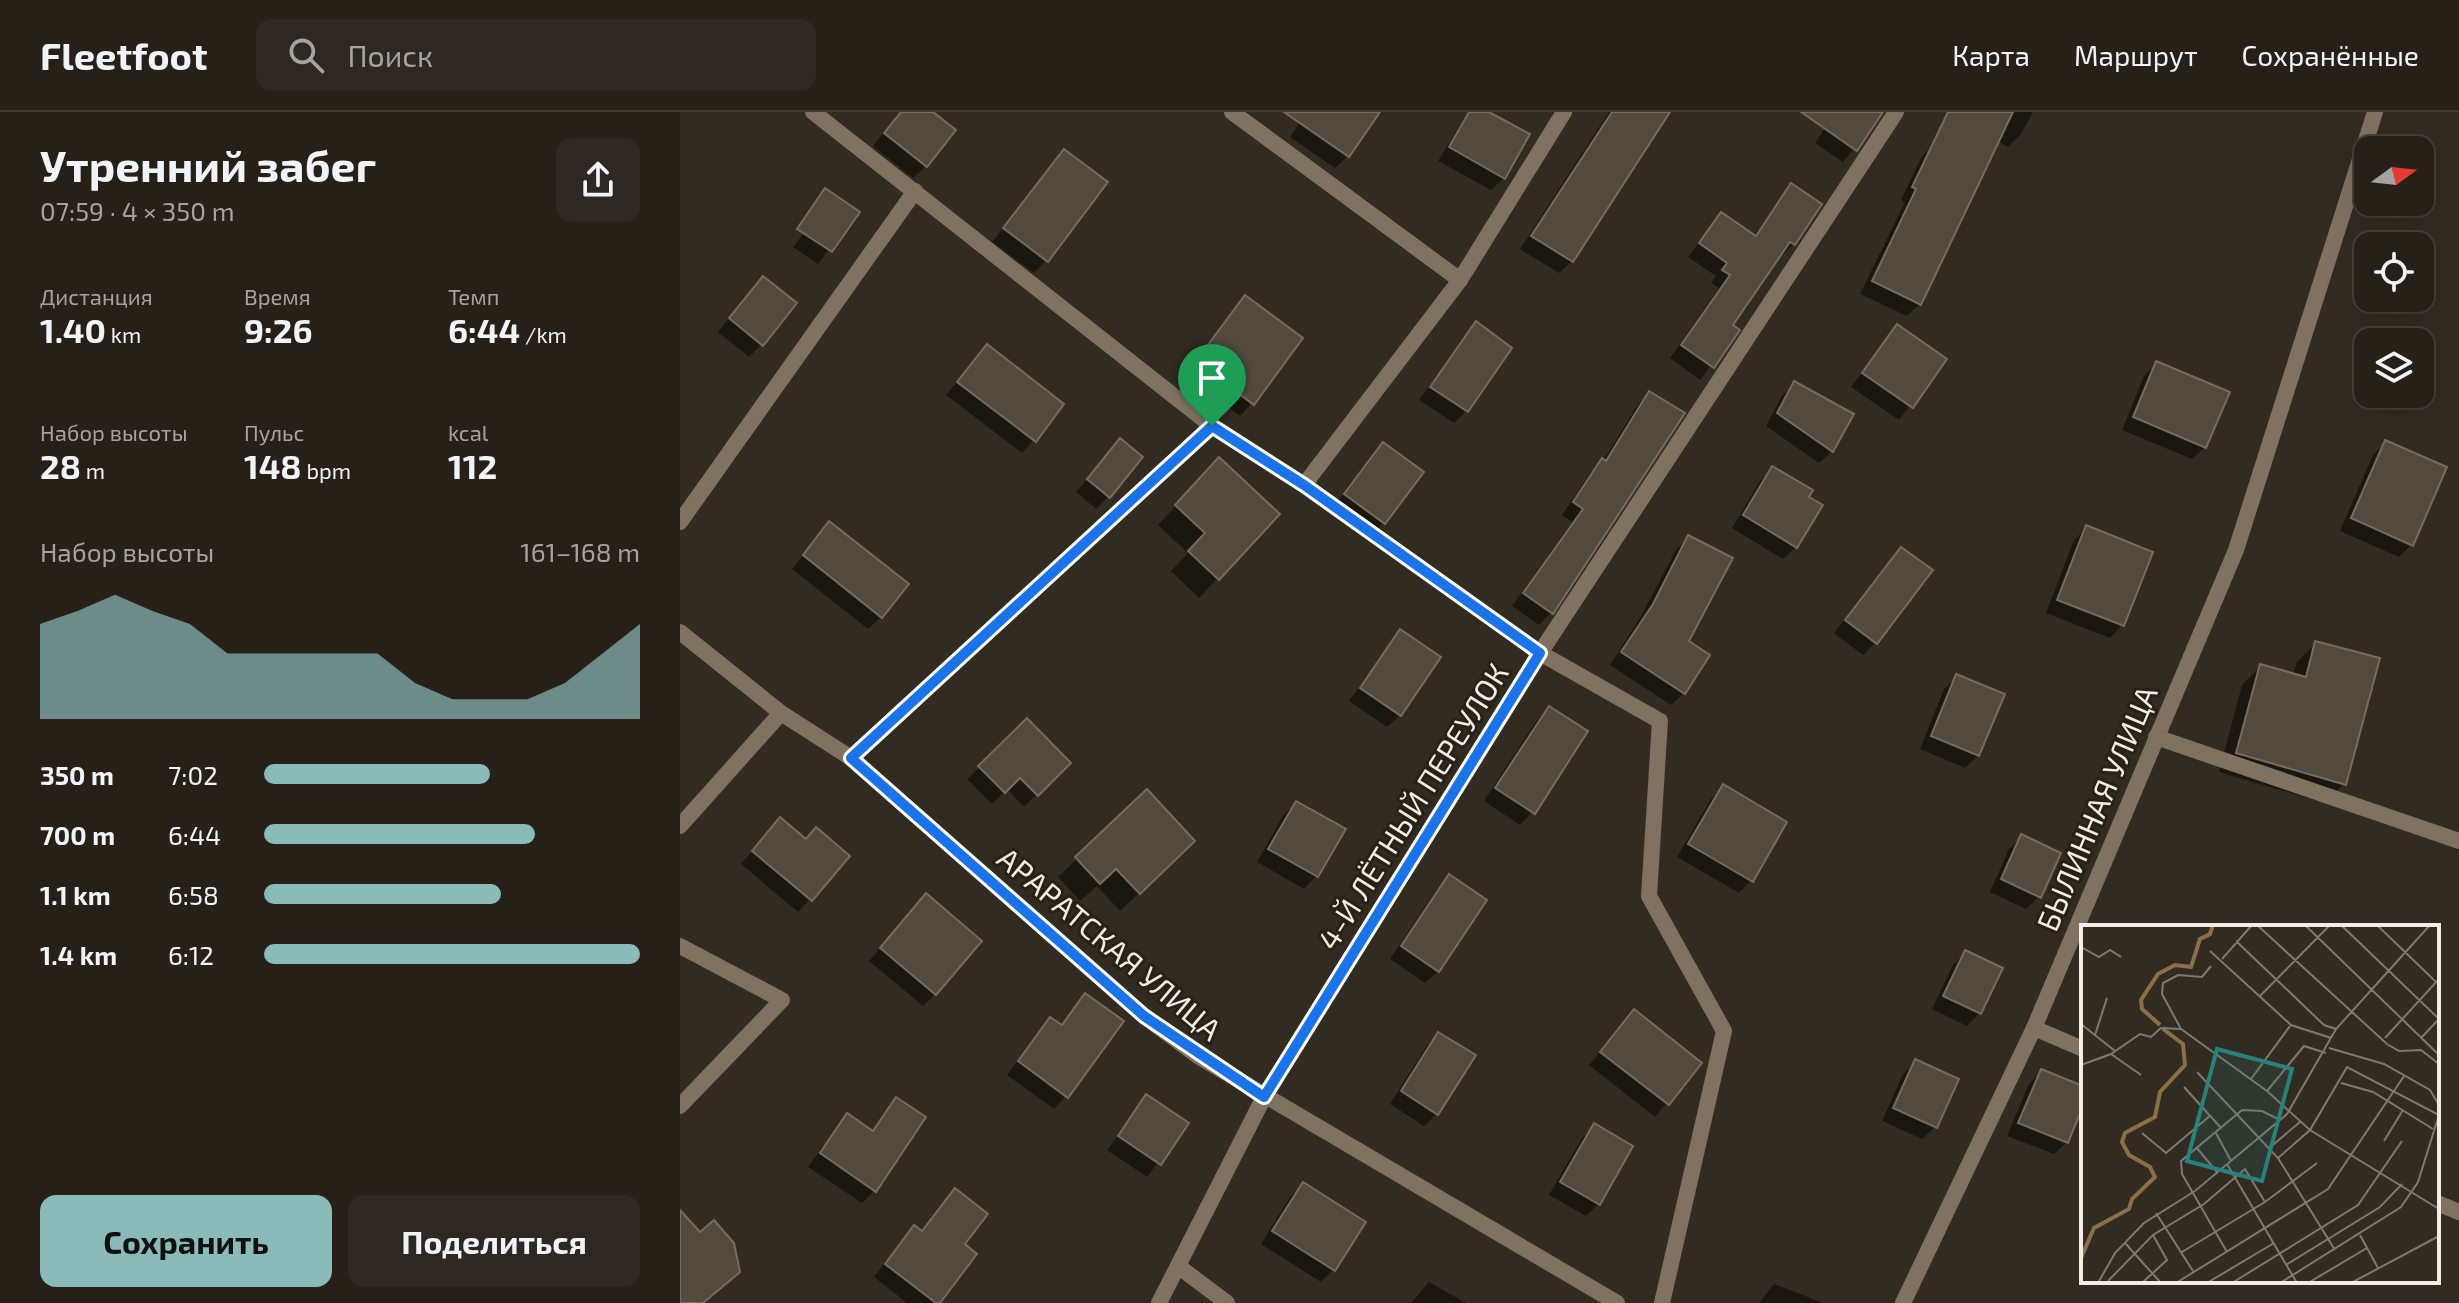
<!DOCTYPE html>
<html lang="ru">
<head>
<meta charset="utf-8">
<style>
	:root { --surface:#262019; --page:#2e2822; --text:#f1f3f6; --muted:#a4a3a2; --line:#423e38; --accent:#8bbbb9 }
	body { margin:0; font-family:"Exo 2",sans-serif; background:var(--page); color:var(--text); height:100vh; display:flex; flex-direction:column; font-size:30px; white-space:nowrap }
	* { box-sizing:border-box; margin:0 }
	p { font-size:26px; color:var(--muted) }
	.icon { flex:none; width:44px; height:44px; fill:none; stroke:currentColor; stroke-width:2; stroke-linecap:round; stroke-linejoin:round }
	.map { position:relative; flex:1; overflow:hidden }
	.details { display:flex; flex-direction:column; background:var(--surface); width:680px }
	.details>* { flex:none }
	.needle { width:52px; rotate:75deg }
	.tools { position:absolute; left:1674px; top:24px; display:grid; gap:16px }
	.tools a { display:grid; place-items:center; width:80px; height:80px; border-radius:16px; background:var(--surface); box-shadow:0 8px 32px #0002,0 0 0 2px var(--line); font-size:40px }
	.pin { position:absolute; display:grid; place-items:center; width:68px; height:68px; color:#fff; margin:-82px -34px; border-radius:50% 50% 50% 0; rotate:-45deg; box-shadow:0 0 8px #0007 }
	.pin .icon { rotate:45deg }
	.round { display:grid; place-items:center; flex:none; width:84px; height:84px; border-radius:16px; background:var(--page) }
	.overview { display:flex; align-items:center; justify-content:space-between; height:136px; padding:0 40px }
	h1 { font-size:44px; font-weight:700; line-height:60px }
	.figures { display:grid; grid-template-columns:repeat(3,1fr); gap:12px; height:136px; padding:8px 40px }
	.figures div { display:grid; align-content:center }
	.figures b { font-size:34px; font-weight:700 }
	.figures small { font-size:22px; font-weight:400 }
	.figures p { font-size:22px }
	.chart { height:224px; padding:16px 40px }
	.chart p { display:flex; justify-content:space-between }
	.chart svg { width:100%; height:144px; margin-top:8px; fill:var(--accent); opacity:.7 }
	.button { display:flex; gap:16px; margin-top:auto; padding:16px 40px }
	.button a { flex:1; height:92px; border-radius:16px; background:var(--accent); color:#111; font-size:32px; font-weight:700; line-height:92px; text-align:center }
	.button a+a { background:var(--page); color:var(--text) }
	ul { padding:0 40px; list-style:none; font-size:26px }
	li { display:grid; grid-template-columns:128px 96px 1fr; align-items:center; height:60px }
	li i { height:20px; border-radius:10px; background:var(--accent) }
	header { display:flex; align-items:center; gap:48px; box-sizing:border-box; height:112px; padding:0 40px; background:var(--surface); border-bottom:2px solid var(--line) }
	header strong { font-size:38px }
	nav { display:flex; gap:44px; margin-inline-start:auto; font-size:28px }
	.search { width:560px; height:72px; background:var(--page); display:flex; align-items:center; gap:20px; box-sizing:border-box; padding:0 28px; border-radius:16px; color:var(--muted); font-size:30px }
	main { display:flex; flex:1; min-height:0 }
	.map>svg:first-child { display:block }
</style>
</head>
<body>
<header>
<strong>Fleetfoot</strong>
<div class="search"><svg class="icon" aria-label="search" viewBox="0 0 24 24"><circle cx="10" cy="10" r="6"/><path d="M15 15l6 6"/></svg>Поиск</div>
<nav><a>Карта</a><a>Маршрут</a><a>Сохранённые</a></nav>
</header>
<main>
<section class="details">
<div class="overview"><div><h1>Утренний забег</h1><p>07:59 · 4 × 350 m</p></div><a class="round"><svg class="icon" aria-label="share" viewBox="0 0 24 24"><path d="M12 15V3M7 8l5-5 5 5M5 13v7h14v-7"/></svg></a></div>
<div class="figures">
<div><p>Дистанция</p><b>1.40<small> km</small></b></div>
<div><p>Время</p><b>9:26</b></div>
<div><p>Темп</p><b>6:44<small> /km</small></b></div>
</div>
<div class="figures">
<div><p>Набор высоты</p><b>28<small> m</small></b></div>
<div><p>Пульс</p><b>148<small> bpm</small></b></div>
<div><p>kcal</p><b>112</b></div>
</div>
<div class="chart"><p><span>Набор высоты</span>161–168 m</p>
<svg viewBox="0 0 160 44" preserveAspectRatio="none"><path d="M0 44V15L10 11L20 6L30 11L40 15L50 24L60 24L70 24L80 24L90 24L100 33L110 38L120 38L130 38L140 33L150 24L160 15V44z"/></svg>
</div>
<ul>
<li><b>350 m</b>7:02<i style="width:60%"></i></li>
<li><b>700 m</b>6:44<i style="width:72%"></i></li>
<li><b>1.1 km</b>6:58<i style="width:63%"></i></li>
<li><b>1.4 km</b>6:12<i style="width:100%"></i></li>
</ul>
<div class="button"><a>Сохранить</a><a>Поделиться</a></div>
</section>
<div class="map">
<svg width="1779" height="1191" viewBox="0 0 1779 1191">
	<rect width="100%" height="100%" fill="#322b21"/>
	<!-- shadow -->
	<g fill="#0007">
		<polygon points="220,0 250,0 246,54 233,66 193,34"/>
		<polygon points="627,0 689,0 668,44 655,56 610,25"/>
		<polygon points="788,0 805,0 824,66 811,78 758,49"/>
		<polygon points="929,0 991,0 892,149 879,161 840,137"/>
		<polygon points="1156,0 1203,0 1163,50 1135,31"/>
		<polygon points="1281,0 1353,0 1341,22 1328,35 1317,29 1240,192 1227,204 1180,182 1225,90 1221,88 1241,46"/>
		<polygon points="384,40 366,148 354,161 312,130"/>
		<polygon points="1112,74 1140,93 1113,132 1101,145 1098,143 1050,213 1057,218 1020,268 990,246 1039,176 1031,171 1036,164 1008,145 1041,102 1073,125"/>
		<polygon points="142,98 177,100 138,152 113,135"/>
		<polygon points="71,179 82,232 69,245 38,220"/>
		<polygon points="565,186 572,291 560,304 505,262"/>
		<polygon points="796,212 787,298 774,311 739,288"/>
		<polygon points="1217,214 1264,248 1219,308 1171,275"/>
		<polygon points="307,234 354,328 342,341 266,283"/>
		<polygon points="1477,251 1525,335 1512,347 1442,318 1464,264"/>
		<polygon points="1114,272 1171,302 1152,339 1139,351 1086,314 1102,284"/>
		<polygon points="969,281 1002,301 871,501 859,513 832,494 892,410 882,403 910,361 923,349 957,294"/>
		<polygon points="440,329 429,384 416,397 396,380"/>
		<polygon points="1706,330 1732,432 1719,445 1660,419 1693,343"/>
		<polygon points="703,332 704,411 691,423 653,395"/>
		<polygon points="1092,356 1116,435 1103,447 1052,416 1080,369"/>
		<polygon points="521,367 598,403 519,486 491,459 508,441 478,413"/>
		<polygon points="149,412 201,505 188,517 112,457"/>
		<polygon points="1407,416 1442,513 1430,526 1366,501 1394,428"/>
		<polygon points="1009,426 1004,581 991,593 930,553 960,506 996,438"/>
		<polygon points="1221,437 1195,531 1183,543 1154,521"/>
		<polygon points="720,520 720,603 707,615 669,589"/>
		<polygon points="1636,531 1664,672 1645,691 1539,660 1562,573 1581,554 1613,563 1617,550"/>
		<polygon points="1277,565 1298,643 1285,656 1240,637 1264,577"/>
		<polygon points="869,596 853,700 840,713 804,689 856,609"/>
		<polygon points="347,609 388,651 344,695 327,677 312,692 287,667"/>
		<polygon points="1044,674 1071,769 1059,781 997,745 1031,687"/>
		<polygon points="616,691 636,764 624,777 577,750 603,704"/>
		<polygon points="88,721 125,729 167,745 118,800 61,752"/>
		<polygon points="1342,725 1359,784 1346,797 1310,780 1329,737"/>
		<polygon points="397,747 494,748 440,799 417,774 400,789 378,765"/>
		<polygon points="769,765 758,859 745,871 710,847 757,777"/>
		<polygon points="246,784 255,882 243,894 189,849"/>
		<polygon points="1286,840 1299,901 1287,914 1252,897 1273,853"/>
		<polygon points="405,884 386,984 374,997 327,963 358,920 370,908 380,914"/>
		<polygon points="954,899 1019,951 975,1005 909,953"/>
		<polygon points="758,922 757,1002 744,1014 710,992 746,935"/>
		<polygon points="1236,950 1255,1015 1242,1027 1202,1009 1223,962"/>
		<polygon points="1361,959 1403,976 1403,989 1387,1030 1374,1042 1327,1024 1349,972"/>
		<polygon points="466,985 506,1012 467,1065 427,1038"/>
		<polygon points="217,988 243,1006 194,1079 182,1091 128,1055 167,1004 191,1020"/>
		<polygon points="914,1014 918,1092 906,1104 869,1083 902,1026"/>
		<polygon points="623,1073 654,1157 641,1170 581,1132 610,1085"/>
		<polygon points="275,1079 282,1133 257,1191 227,1191 194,1165 222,1128 234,1116 240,1121"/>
		<polygon points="749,1170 786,1191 731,1191"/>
		<polygon points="1094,1172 1141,1190 1141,1191 1079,1191"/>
	</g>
	<!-- building -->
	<g fill="#524a3f" stroke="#746c60" stroke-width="2">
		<polygon points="221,0 253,0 276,18 247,55 204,21"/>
		<polygon points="604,0 700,0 669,45"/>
		<polygon points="789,0 809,0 850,22 825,67 769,35"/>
		<polygon points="932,0 990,0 893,150 851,124"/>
		<polygon points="1121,0 1203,0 1177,39"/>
		<polygon points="1268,0 1333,0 1241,193 1192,169 1236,77 1232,75"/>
		<polygon points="384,37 428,70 368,150 323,116"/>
		<polygon points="1111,71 1142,92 1115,133 1110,130 1053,213 1060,218 1034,256 1001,233 1050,163 1042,158 1047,151 1019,131 1041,100 1076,124"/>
		<polygon points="145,76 180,100 152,140 117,117"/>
		<polygon points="83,164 117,191 83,234 49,206"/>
		<polygon points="565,183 623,226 574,293 516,249"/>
		<polygon points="796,209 832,236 788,300 750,275"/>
		<polygon points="1217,212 1267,247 1233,296 1182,261"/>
		<polygon points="307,232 384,292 356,330 277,270"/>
		<polygon points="1476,249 1550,280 1526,336 1453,305"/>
		<polygon points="1114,269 1174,302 1153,340 1097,301"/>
		<polygon points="969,279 1005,301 873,502 843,481 903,397 893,390 922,346 926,349"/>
		<polygon points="440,326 463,345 430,386 407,367"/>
		<polygon points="1705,328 1767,355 1733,434 1671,406"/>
		<polygon points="703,330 744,360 705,412 664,382"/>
		<polygon points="539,345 600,402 539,468 508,439 525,421 495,393"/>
		<polygon points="1092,354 1133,378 1129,385 1143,393 1117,436 1063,403"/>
		<polygon points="149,409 229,472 202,506 123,443"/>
		<polygon points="1406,413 1473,440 1444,514 1377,488"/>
		<polygon points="1008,423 1053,446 1009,529 1030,543 1005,582 941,540 973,492"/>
		<polygon points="1221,435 1253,458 1197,532 1165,508"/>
		<polygon points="720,517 761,545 721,604 680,576"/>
		<polygon points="1635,529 1700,546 1666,673 1556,641 1580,552 1626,565"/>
		<polygon points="1276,562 1325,582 1299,644 1251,624"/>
		<polygon points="869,594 908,619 855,702 815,676"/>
		<polygon points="347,606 391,651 358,684 340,666 325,681 298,654"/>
		<polygon points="1043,672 1107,710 1073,770 1008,732"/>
		<polygon points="467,677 515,729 460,782 436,757 420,772 395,745"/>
		<polygon points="616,689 666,717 638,765 588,737"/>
		<polygon points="100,705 126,727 136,715 170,744 132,789 72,739"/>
		<polygon points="1341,722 1381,741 1361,786 1321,767"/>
		<polygon points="769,762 807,788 759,860 721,834"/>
		<polygon points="246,781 302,829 256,883 200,836"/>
		<polygon points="1285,838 1323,856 1301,902 1263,884"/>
		<polygon points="405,881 444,909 388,986 338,949 370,905 382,913"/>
		<polygon points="954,897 1022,951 989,993 920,940"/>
		<polygon points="758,920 796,943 758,1003 721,979"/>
		<polygon points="1235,947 1279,967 1257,1016 1213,996"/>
		<polygon points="1361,957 1403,974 1403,994 1388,1031 1338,1011"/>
		<polygon points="466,982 509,1011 481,1053 438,1024"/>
		<polygon points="216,985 246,1005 196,1080 140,1041 167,1001 193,1019"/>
		<polygon points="914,1011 953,1034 920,1093 880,1070"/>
		<polygon points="623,1070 686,1110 655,1159 592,1119"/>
		<polygon points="275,1076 308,1102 285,1132 297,1142 260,1191 256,1191 205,1152 234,1113 242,1119"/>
		<polygon points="0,1098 20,1120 34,1108 54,1131 60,1160 23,1191 0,1191"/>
	</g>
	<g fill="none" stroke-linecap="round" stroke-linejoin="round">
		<!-- street -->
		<g stroke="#7f7261" stroke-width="16">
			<polyline points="133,0 532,314 624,373 860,541 980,609 969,784 1044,919 982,1191"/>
			<polyline points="552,0 780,168"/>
			<polyline points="624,373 780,168 884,0"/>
			<polyline points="0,410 235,79"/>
			<polyline points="0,520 101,601 171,646 464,904 518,944 937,1191"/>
			<polyline points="1476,625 1779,729"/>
			<polyline points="171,646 532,314"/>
			<polyline points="0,714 101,601"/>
			<polyline points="0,834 102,888 0,994"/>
			<polyline points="1354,916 1403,937"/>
			<polyline points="1757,1091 1779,1100"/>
			<polyline points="498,1154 547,1191"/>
			<polyline points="479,1191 584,985 860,541 1216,0"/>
			<polyline points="1223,1191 1354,916 1556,438 1695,0"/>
		</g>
	</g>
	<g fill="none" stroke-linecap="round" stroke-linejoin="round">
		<defs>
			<polygon id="route" points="532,314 624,373 860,541 584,985 464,904 171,646"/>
		</defs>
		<!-- route casing -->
		<use href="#route" stroke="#fff" stroke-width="16"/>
		<!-- route -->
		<use href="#route" stroke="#1a73e8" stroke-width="10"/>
	</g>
	<g text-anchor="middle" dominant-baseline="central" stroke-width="6" stroke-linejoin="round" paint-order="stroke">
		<!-- street labels -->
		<g font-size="30" fill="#f2ede6" stroke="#282118">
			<text transform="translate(732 694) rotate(-58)">4-Й ЛЁТНЫЙ ПЕРЕУЛОК</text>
			<text transform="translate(1416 696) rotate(-67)">БЫЛИННАЯ УЛИЦА</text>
			<text transform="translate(430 831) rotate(40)">АРАРАТСКАЯ УЛИЦА</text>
		</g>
	</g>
	<!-- overview -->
	<g transform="translate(1401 813)">
		<rect width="358" height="358" fill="#322b21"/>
		<path fill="none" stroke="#8b6f47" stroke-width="4" d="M79,100L61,84L60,75L77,49L94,40L110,42L119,14L129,9L132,0M0,333L13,303L48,284L51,274L74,252L69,242L48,230L41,217L44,208L74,192L79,167L104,140L102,119L82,104"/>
		<path fill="none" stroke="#7f7970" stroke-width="2" d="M176,0L306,119L318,126L340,125L358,139M224,0L358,130M260,0L358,94L340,113M296,0L355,57M155,16L243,100L255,104M0,22L18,32L29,25L40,32M129,26L210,100L250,113M141,34L171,0M179,71L249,0M0,99L34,126M100,104L81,69L82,58L97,50L121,52L130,41M14,110L26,73M304,113L358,54M248,123L303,139L349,165L358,180M30,129L60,150M0,140L30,129L59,109L70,112L80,103L100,104L186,166L229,205L358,284M116,147L197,233L254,325M170,154L209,101M260,158L292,167L352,204M103,162L140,203M186,166L223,121L245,128M61,208L85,228L130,190M135,208L150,236M303,216L322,185M115,222L136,247M187,224L219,197M197,233L229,205L266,142L358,190L337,257L320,282L199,358M146,239L216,358M75,288L112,346M279,310L297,343M44,318L80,358M101,327L184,277L236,238M146,327L101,249L100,236L161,185L181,186L199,195M205,340L299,282L321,259M27,356L72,310L123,279L164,244L184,277M17,358L34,328L63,298L114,266L206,189L255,104L349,0M61,358L86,335L72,310M95,358L247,264L323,151M126,358L193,318M151,358L277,280L321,216M227,358L286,323M270,358L358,311"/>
		<path fill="#26827a" fill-opacity="0.15" stroke="#26827a" stroke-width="4" d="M136,124L211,144L181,256L106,236Z"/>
		<rect width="358" height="358" fill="none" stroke="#f2ede6" stroke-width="4"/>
	</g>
</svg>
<div class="tools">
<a><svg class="needle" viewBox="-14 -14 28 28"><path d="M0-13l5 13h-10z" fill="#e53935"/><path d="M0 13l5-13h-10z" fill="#a4a3a2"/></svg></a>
<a><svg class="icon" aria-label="locate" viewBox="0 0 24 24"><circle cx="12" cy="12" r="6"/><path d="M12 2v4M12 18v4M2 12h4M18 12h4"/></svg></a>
<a><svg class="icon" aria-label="layers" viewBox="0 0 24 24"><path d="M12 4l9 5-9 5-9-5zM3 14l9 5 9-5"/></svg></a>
</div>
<div class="pin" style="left:532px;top:314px;background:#1e9e55"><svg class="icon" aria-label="arrive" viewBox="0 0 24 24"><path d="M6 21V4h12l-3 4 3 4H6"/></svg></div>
</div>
</main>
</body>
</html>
